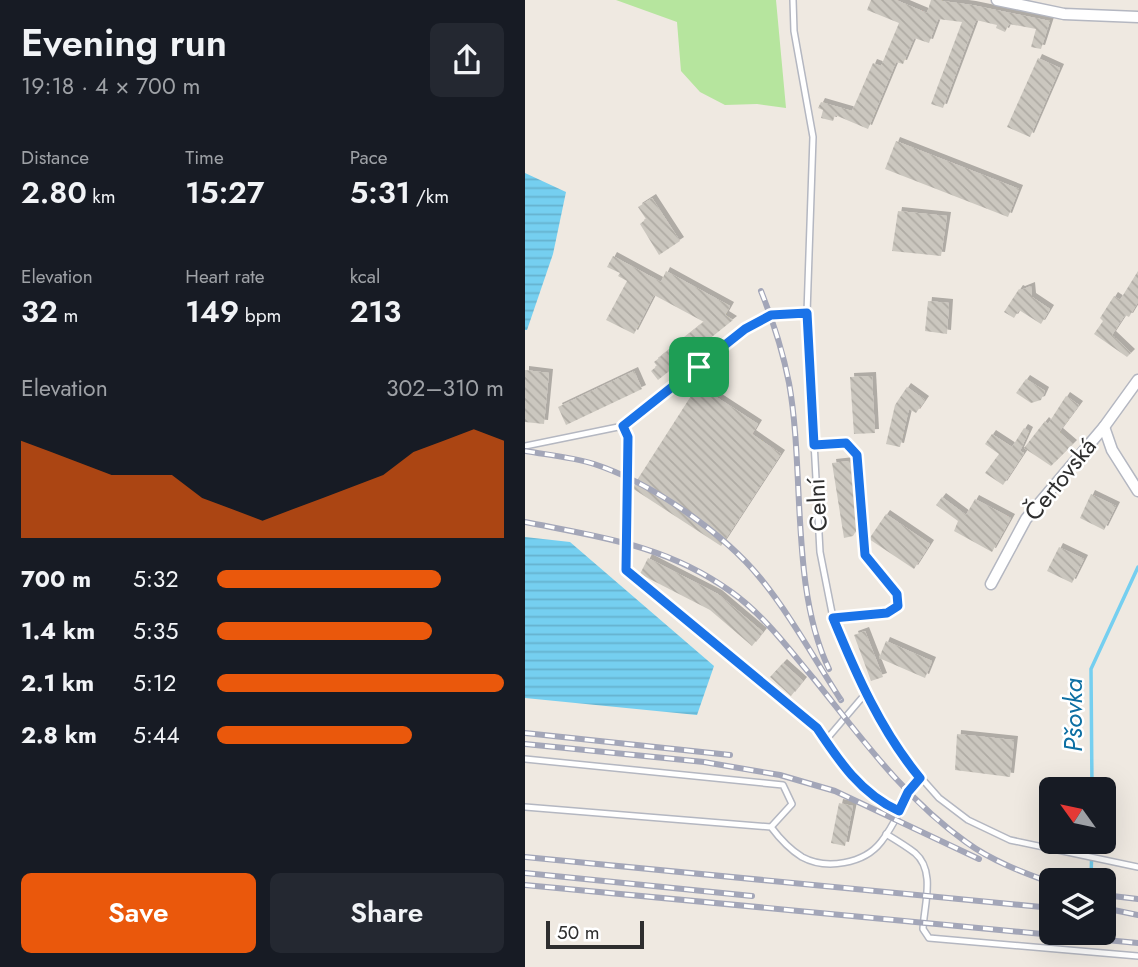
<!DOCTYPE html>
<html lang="en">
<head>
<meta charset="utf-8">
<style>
	:root { --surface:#171b24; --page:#242831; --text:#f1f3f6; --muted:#9ea1a6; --accent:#ea580c }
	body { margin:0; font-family:Jost,sans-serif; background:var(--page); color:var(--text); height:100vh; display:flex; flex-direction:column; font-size:26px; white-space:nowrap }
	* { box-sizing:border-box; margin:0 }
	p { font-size:23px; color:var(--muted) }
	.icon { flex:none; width:38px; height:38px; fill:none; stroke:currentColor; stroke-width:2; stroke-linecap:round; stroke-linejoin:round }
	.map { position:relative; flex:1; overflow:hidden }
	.sheet { display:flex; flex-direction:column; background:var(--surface); width:525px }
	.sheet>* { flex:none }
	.needle { width:46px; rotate:303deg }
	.buttons { position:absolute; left:514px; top:777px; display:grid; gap:14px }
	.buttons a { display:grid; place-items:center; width:77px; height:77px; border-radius:10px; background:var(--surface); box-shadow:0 7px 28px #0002; font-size:35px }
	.scale { position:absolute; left:21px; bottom:18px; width:98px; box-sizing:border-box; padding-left:7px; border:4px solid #2e2e2e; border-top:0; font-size:19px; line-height:24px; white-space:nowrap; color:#2e2e2e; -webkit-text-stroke:5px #fff; paint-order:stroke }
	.pin { position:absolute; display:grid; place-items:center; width:60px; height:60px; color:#fff; margin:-30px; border-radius:14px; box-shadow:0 4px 10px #0006 }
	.round { display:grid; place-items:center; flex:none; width:74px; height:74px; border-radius:10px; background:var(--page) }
	.head { display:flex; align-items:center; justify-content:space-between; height:119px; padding:0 21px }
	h1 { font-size:38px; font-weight:600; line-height:52px }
	.stats { display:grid; grid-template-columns:repeat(3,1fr); gap:10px; height:119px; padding:7px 21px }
	.stats div { display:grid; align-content:center }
	.stats b { font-size:30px; font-weight:600 }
	.stats small { font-size:19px; font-weight:400 }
	.stats p { font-size:19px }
	.chart { height:196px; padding:14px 21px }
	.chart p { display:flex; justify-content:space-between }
	.chart svg { width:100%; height:126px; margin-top:7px; fill:var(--accent); opacity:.7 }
	.button { display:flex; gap:14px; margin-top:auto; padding:14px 21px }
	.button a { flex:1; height:80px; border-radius:10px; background:var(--accent); color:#fff; font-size:28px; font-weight:600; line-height:80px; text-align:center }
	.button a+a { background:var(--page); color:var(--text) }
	ul { padding:0 21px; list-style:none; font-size:23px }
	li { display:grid; grid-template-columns:112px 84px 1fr; align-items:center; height:52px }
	li i { height:18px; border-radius:9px; background:var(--accent) }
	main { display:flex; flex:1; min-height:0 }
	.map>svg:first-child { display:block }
</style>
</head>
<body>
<main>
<section class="sheet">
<div class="head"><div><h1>Evening run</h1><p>19:18 · 4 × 700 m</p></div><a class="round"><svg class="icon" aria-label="share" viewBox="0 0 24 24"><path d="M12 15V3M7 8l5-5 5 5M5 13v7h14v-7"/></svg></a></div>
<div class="stats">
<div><p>Distance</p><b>2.80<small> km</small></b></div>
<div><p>Time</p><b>15:27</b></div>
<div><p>Pace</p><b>5:31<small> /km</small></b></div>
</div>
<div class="stats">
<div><p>Elevation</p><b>32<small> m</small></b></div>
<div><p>Heart rate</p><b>149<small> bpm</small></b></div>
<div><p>kcal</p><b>213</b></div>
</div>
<div class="chart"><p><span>Elevation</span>302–310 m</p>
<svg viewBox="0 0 160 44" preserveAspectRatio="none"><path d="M0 44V10L10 14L20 18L30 22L40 22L50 22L60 30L70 34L80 38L90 34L100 30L110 26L120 22L130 14L140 10L150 6L160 10V44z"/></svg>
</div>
<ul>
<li><b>700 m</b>5:32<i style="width:78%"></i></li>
<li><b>1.4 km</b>5:35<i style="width:75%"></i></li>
<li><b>2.1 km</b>5:12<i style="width:100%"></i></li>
<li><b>2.8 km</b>5:44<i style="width:68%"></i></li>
</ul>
<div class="button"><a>Save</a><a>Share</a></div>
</section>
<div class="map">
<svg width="613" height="967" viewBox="0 0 613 967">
	<defs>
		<pattern id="water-rules" width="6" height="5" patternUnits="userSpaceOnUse" patternTransform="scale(1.75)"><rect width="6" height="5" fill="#75cff0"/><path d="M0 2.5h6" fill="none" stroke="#66b2ce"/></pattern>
		<pattern id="building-back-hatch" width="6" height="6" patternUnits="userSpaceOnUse" patternTransform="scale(1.75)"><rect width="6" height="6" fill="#cbc7bf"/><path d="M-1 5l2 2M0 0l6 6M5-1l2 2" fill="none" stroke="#afaba4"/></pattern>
		<filter id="shadow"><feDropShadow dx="4" dy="-4" stdDeviation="0" flood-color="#0004"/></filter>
	</defs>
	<rect width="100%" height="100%" fill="#efe9e1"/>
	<!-- grass -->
	<polygon fill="#b6e59e" points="91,0 251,0 261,108 232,104 200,105 175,92 156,71 152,22"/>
	<!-- water -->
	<g fill="url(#water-rules)">
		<polygon points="0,173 41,192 28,254 2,330 0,330"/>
		<polygon points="0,537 45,542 189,666 172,715 0,698"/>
	</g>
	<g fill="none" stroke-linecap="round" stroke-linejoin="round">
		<!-- stream -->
		<g stroke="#75cff0" stroke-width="3.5">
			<polyline points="567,789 566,669 613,567"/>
			<polyline points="566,879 567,842"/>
		</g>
	</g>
	<!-- building -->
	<g fill="url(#building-back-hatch)" filter="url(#shadow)">
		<polygon points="346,0 371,0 402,13 406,0 410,0 447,5 525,21 516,49 506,47 511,29 484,24 480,32 471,28 472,25 451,20 418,108 406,104 437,22 413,19 404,43 389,38 378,64 371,62 343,129 310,115 308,121 296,118 298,110 293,108 296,102 327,111 348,63 356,66 374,23 342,10"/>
		<polygon points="513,58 535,68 505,137 482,127"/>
		<polygon points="371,141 494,189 483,217 360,169"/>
		<polygon points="127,198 155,241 134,255 115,224 121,219 113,207"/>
		<polygon points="373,211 422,216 416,256 367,251"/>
		<polygon points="88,256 136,282 141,271 205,306 200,315 208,320 133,380 126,371 132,366 129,362 179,322 129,295 109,334 81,320 102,281 93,276 95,273 82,267"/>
		<polygon points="613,271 613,302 604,317 600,315 587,335 606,353 602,357 569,334 578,321 575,318 589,296 595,300"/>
		<polygon points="506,286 507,297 525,309 516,324 494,310 489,318 479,312 494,289 496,290"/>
		<polygon points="403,301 424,303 422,334 400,331"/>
		<polygon points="0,370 24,373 19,424 0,422"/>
		<polygon points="109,371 117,389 41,425 33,407"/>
		<polygon points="347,376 350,433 329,434 325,377"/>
		<polygon points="501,379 520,391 516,400 506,403 491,393"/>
		<polygon points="173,385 233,424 227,434 256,454 196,546 107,488"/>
		<polygon points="382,387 400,400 391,413 384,409 375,447 361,444 370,405"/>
		<polygon points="541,396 554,405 534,432 548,444 526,466 499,448 520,421 523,424"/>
		<polygon points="499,428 504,431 495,451 499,453 478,485 460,473 474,454 460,444 467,434 487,447"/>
		<polygon points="325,461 333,532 331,531 328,536 319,538 307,463"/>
		<polygon points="566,494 591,506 579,530 555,518"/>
		<polygon points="417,497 441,515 450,499 486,518 467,552 429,531 433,521 411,505"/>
		<polygon points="361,514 405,544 389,569 344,539"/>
		<polygon points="534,547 559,559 547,583 522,571"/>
		<polygon points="123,558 193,594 238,632 227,646 185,610 115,574"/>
		<polygon points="340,631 358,677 346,681 329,635"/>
		<polygon points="361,641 407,661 400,678 354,658"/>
		<polygon points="258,663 278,681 266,696 245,677"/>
		<polygon points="432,734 489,740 485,777 430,770"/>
		<polygon points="314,803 328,806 320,846 306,843"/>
	</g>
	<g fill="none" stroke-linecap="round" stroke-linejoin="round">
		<defs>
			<g id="lane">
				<polyline points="268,0 269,31 288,137 282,313 295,552 308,618 331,675 375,754 414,798 443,820 485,840 613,867"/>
				<path d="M98,426L103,437L101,570L292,728C315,761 336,794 374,811"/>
				<polyline points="289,445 321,443 332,455 340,555 372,595 373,606 362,613 308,618"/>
				<polyline points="0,446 98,426 220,329 246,315 282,313"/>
				<polyline points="301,740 341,693"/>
				<polyline points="0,759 258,785 267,804 246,827"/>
				<path d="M0,807L246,827C255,839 264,849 277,857C301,870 339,864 356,842C372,822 379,798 395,778"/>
				<path d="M361,834C371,840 381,846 390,853C411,871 399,905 398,929L404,938L613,956"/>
			</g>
			<g id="street">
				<polyline points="472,0 539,14 613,17"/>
				<polyline points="579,427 587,450 613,491"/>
				<polyline points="466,584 501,519 579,427 613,380"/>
			</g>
		</defs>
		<!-- lane casing -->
		<use href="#lane" stroke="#b4b7c1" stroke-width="8"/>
		<!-- street casing -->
		<use href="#street" stroke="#b4b7c1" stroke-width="13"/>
		<!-- lane -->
		<use href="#lane" stroke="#fff" stroke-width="5"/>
		<!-- street -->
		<use href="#street" stroke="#fff" stroke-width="10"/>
		<defs>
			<g id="rail">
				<path d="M236,291C248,321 258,352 264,383C280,472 265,588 304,669"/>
				<path d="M0,451C23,455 47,457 69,464C125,482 199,533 236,579C266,616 290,660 316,700"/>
				<path d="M0,522C75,537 141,545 205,591C238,614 263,648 289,679C335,736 380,799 441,842C467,861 497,872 527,883"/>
				<polyline points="0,733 205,755"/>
				<polyline points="0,744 179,762 255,775 310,791 454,859"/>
				<polyline points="0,857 527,908"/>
				<polyline points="0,873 227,896"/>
				<polyline points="0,885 613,943"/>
				<polyline points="579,895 613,899"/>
				<polyline points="579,908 613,915"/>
			</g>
		</defs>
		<!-- rail casing -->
		<use href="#rail" stroke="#a3a6b8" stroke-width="6"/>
		<!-- rail -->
		<use href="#rail" stroke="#fff" stroke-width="3.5" stroke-dasharray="10" stroke-linecap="butt"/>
	</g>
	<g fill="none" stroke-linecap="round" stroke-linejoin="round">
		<defs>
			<path id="route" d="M282,313L289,445L321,443L332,455L340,555L372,594L373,606L362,613L308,618C331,674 356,731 395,778L383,792L374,811C336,794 314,761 292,728L101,570L103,437L98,426L220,329L246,315Z"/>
		</defs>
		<!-- route casing -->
		<use href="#route" stroke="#fff" stroke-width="14"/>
		<!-- route -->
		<use href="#route" stroke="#1a73e8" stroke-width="9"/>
	</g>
	<g text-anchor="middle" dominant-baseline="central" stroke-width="5" stroke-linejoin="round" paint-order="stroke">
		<!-- street labels -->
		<g font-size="24" fill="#2e2e2e" stroke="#fff">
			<text transform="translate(535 479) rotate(-51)">Čertovská</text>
			<text transform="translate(292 505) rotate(-93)">Celní</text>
		</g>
		<!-- water labels -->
		<g font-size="26" font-style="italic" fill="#0d6fa3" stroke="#fff">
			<text transform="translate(548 715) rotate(-90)">Pšovka</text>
		</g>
	</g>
</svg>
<div class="buttons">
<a><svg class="needle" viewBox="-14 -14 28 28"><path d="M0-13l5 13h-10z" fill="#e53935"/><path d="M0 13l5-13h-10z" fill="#9ea1a6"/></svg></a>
<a><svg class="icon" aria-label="layers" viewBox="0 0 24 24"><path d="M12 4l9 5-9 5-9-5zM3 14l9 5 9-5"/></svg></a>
</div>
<div class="scale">50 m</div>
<div class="pin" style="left:174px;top:367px;background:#1e9e55"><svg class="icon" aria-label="arrive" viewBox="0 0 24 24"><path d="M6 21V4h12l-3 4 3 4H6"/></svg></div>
</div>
</main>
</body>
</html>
